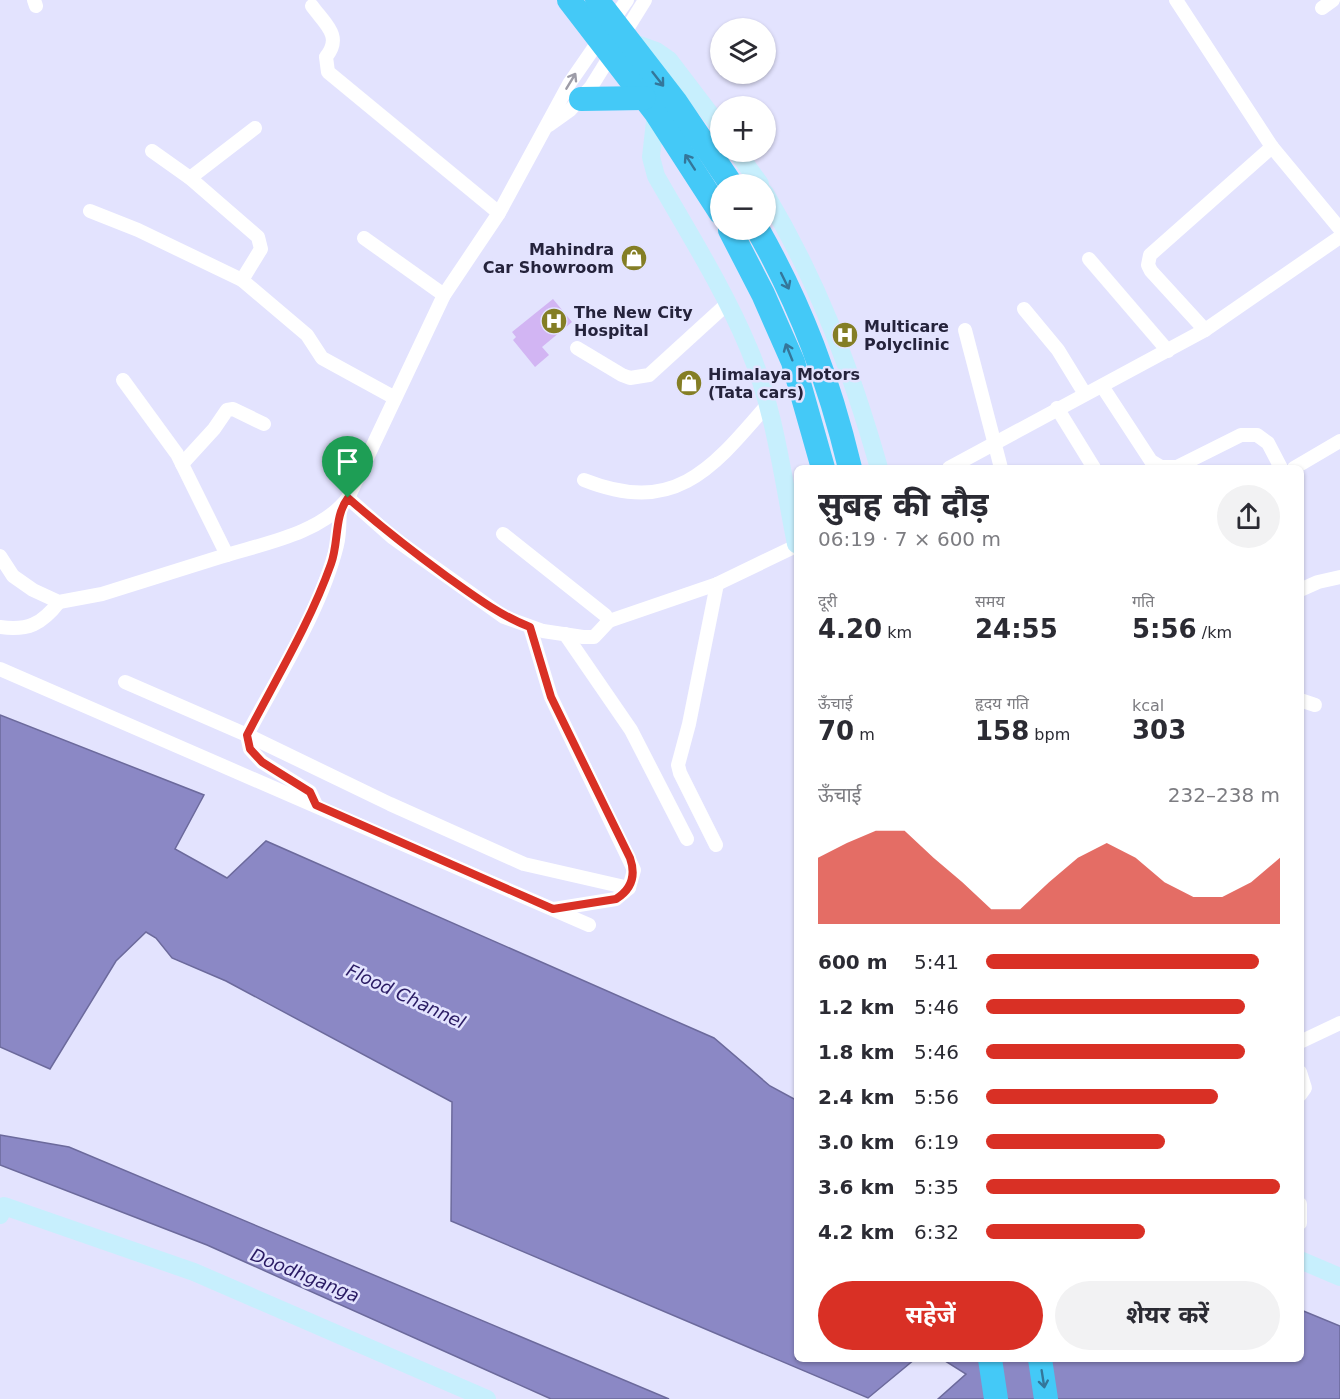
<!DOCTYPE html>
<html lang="hi">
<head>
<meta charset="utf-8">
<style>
	:root { --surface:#fff; --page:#f2f2f3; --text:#2b2b33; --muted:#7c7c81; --accent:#d93025 }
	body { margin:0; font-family:"DejaVu Sans","Noto Sans Devanagari",sans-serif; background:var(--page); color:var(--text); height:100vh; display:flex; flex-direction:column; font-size:22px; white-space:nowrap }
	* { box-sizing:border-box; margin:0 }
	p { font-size:20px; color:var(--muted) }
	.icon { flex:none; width:33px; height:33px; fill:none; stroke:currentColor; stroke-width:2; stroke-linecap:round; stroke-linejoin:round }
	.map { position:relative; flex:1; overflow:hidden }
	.details { position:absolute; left:794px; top:465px; width:510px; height:897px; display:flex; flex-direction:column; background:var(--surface); border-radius:9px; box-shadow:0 2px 4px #0004 }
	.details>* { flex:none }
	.fabs { position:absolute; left:710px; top:18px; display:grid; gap:12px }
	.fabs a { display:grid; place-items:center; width:66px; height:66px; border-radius:50%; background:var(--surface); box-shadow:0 2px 4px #0004; font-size:30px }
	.pin { position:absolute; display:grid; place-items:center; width:51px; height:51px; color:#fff; margin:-62px -26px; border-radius:50% 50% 50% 0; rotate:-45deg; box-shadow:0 0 6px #0007 }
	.pin .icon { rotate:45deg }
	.round { display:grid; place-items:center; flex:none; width:63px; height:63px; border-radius:32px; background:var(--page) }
	.overview { display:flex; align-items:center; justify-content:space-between; height:102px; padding:0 24px }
	h1 { font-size:33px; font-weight:700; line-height:45px }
	.metrics { display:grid; grid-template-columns:repeat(3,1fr); gap:9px; height:102px; padding:6px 24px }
	.metrics div { display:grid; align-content:center }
	.metrics b { font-size:26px; font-weight:700 }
	.metrics small { font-size:16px; font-weight:400 }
	.metrics p { font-size:16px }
	.chart { height:168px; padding:12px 24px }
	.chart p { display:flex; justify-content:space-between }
	.chart svg { width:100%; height:108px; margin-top:6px; fill:var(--accent); opacity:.7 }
	.action { display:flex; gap:12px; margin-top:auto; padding:12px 24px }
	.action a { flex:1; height:69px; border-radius:36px; background:var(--accent); color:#fff; font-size:24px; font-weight:700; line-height:69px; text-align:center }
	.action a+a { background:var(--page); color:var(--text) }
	ul { padding:0 24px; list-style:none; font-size:20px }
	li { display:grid; grid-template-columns:96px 72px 1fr; align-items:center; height:45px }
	li i { height:15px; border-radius:8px; background:var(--accent) }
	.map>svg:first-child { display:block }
</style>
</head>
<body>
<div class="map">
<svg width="1340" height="1399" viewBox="0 0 1340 1399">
	<rect width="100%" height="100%" fill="#e3e3fe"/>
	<!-- water -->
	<g fill="#8b88c5" stroke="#6c6a9c" stroke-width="1.5">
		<polygon points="0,715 204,795 175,849 227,878 266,841 714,1038 770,1086 796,1100 796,1359 915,1359 868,1398 451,1221 452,1102 226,981 172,958 156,938 146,932 116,961 50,1069 0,1047"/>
		<polygon points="0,1135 69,1147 669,1399 551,1399 207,1245 0,1165"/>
		<polygon points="1301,1310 1340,1326 1340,1399 938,1399 966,1374 942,1359 1300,1359"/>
	</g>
	<!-- building -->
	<polygon fill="#d2b5f3" points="553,299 572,322 542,347 549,355 535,367 513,340 516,337 512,332"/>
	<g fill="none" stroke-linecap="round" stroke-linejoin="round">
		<!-- street -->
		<g stroke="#fff" stroke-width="14">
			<polyline points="34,0 36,6"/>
			<polyline points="1176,0 1272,147 1340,229"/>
			<path d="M312,6C325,24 343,36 326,57L328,72L499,213"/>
			<polyline points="1322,8 1333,0"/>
			<polyline points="549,125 570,110 591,87 645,0"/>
			<polyline points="152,151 190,178 258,237 261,249 242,280"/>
			<polyline points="190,178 255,128"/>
			<polyline points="90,211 138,230 242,280 307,335 322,358 395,398"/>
			<polyline points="364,238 444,295"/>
			<polyline points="1089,259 1168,351"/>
			<polyline points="1024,309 1058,350 1085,394"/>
			<polyline points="965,330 1001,468"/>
			<polyline points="1205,330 1151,271 1148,265 1150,255 1272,147"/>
			<polyline points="577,348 622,375 630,378 649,375 728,303"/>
			<polyline points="123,380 177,454 227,555"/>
			<polyline points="1102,386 1151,461 1161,467 1177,467 1241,435 1257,435 1268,443 1281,468"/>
			<polyline points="1057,408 1094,468"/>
			<polyline points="182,464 214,429 227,410 233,409 264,424"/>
			<polyline points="949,468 1205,330 1340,237"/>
			<polyline points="1294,468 1340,441"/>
			<path d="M584,480C675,516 712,469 768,404"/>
			<polyline points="348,498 392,537 504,617 543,631 583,637 594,637 609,621 605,615 503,534"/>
			<path d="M0,556L13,576L33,590L59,602L102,594C141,582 181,569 220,557C261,544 321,534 348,498L444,295L499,213L569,84L627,0"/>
			<polyline points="1300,590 1318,582 1340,577"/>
			<polyline points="609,621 717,584 796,546"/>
			<path d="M0,627C28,631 42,624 59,602"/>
			<polyline points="530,627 551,697 634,870 629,888 616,899 554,909"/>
			<polyline points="565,634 631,730 687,839"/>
			<polyline points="0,669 589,925"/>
			<polyline points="125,682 247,735 390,804 524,864 629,888"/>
			<polyline points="1300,700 1315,705"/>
			<path d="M316,805L310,792L262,762L250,749L247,735C278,676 321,610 337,545C340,534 339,520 340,508"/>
			<polyline points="716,845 680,773 678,765 689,724 717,584"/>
			<polyline points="1300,1042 1340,1023"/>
			<polyline points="1300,1072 1305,1088 1300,1095"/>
			<polyline points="1300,1204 1300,1223"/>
		</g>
		<!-- secondary -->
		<g stroke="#c7effd" stroke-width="18">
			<polyline points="628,41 656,51 669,60 720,127"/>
			<path d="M656,113L651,157L656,176C688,232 724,289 749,349C775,410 783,480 796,544"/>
			<polyline points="737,152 760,184"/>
			<path d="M765,193C818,282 851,369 879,468"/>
			<polyline points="0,1215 4,1206 194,1272 487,1399"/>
			<polyline points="1300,1260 1340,1277"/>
		</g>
		<!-- highway -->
		<g stroke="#44c9f7" stroke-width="24">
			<polyline points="569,0 656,113 720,212"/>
			<polyline points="597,0 675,101 731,184"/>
			<polyline points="581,99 644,98"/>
			<polyline points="730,230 763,294 793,362 823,468"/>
			<path d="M758,230C802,308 829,381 850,468"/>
			<polyline points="990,1359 996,1399"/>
			<polyline points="1040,1359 1046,1399"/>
		</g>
	</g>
	<!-- one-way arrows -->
	<defs><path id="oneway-shaft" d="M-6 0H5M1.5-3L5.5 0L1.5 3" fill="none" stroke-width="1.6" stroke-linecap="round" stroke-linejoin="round" transform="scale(1.5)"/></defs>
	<g stroke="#34769a">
		<use href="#oneway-shaft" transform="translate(658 79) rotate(52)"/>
		<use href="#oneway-shaft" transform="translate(690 162) rotate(-123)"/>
		<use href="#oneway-shaft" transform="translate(785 281) rotate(64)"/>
		<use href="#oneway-shaft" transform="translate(789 352) rotate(-112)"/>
		<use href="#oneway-shaft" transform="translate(1043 1379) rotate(81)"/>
	</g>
	<use stroke="#9d9ca7" href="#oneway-shaft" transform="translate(571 81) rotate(-59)"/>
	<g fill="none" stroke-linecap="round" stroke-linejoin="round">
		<defs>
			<path id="route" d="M348,498C380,526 412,551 446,576C474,596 499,615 530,627L551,697L630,858C636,875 632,889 616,899L553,909L316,805L310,792L262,762L250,749L247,735C276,679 310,623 331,564C339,542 334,516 348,498Z"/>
		</defs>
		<!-- route casing -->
		<use href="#route" stroke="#fff" stroke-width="12"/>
		<!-- route -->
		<use href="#route" stroke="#d93025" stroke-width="8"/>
	</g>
	<!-- icons -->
	<defs>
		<symbol id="shop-disc" viewBox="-11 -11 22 22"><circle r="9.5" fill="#847e25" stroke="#e3e3fe"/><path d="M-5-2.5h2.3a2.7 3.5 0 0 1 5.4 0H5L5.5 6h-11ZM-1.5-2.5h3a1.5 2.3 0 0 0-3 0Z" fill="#fff"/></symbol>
		<symbol id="hospital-disc" viewBox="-11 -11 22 22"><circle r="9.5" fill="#847e25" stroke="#e3e3fe"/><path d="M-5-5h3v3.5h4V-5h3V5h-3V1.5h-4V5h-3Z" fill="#fff"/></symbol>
	</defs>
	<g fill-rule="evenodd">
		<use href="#shop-disc" x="619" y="243" width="30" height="30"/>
		<use href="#hospital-disc" x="539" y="306" width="30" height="30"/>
		<use href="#hospital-disc" x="830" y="320" width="30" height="30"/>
		<use href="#shop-disc" x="674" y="368" width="30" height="30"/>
	</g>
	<g text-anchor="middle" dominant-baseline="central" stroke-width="5" stroke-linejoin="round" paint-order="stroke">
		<!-- poi labels -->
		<g font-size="16" font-weight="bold" fill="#25233c" stroke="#e3e3fe" text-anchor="start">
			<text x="614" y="249" text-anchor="end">Mahindra<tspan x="614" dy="18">Car Showroom</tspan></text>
			<text x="574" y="312">The New City<tspan x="574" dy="18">Hospital</tspan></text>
			<text x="864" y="326">Multicare<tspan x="864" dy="18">Polyclinic</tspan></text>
			<text x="708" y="374">Himalaya Motors<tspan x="708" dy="18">(Tata cars)</tspan></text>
		</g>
		<!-- water labels -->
		<g font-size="18" font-style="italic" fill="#291a63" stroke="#e3e3fe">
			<text transform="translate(406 996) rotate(25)">Flood Channel</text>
			<text transform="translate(305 1275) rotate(22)">Doodhganga</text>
		</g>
	</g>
</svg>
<div class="fabs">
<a><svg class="icon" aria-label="layers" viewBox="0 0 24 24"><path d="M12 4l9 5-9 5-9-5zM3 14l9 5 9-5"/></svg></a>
<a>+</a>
<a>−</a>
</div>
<div class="pin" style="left:348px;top:498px;background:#1e9e55"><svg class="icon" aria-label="arrive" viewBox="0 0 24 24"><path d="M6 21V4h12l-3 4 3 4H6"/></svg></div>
<section class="details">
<div class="overview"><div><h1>सुबह की दौड़</h1><p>06:19 · 7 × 600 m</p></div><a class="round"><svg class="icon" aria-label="share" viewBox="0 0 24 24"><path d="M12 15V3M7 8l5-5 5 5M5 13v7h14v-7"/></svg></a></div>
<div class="metrics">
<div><p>दूरी</p><b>4.20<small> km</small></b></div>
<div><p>समय</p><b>24:55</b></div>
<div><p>गति</p><b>5:56<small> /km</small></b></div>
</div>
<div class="metrics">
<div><p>ऊँचाई</p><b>70<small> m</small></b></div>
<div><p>हृदय गति</p><b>158<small> bpm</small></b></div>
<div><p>kcal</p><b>303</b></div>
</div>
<div class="chart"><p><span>ऊँचाई</span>232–238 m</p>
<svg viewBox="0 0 160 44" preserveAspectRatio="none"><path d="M0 44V17L10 11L20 6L30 6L40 17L50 27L60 38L70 38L80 27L90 17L100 11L110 17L120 27L130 33L140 33L150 27L160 17V44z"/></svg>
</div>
<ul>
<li><b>600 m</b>5:41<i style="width:93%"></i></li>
<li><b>1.2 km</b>5:46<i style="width:88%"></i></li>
<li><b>1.8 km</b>5:46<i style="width:88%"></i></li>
<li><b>2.4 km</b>5:56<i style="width:79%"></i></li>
<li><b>3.0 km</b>6:19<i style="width:61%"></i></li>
<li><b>3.6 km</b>5:35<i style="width:100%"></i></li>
<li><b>4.2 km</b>6:32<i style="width:54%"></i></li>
</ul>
<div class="action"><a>सहेजें</a><a>शेयर करें</a></div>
</section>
</div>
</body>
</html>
